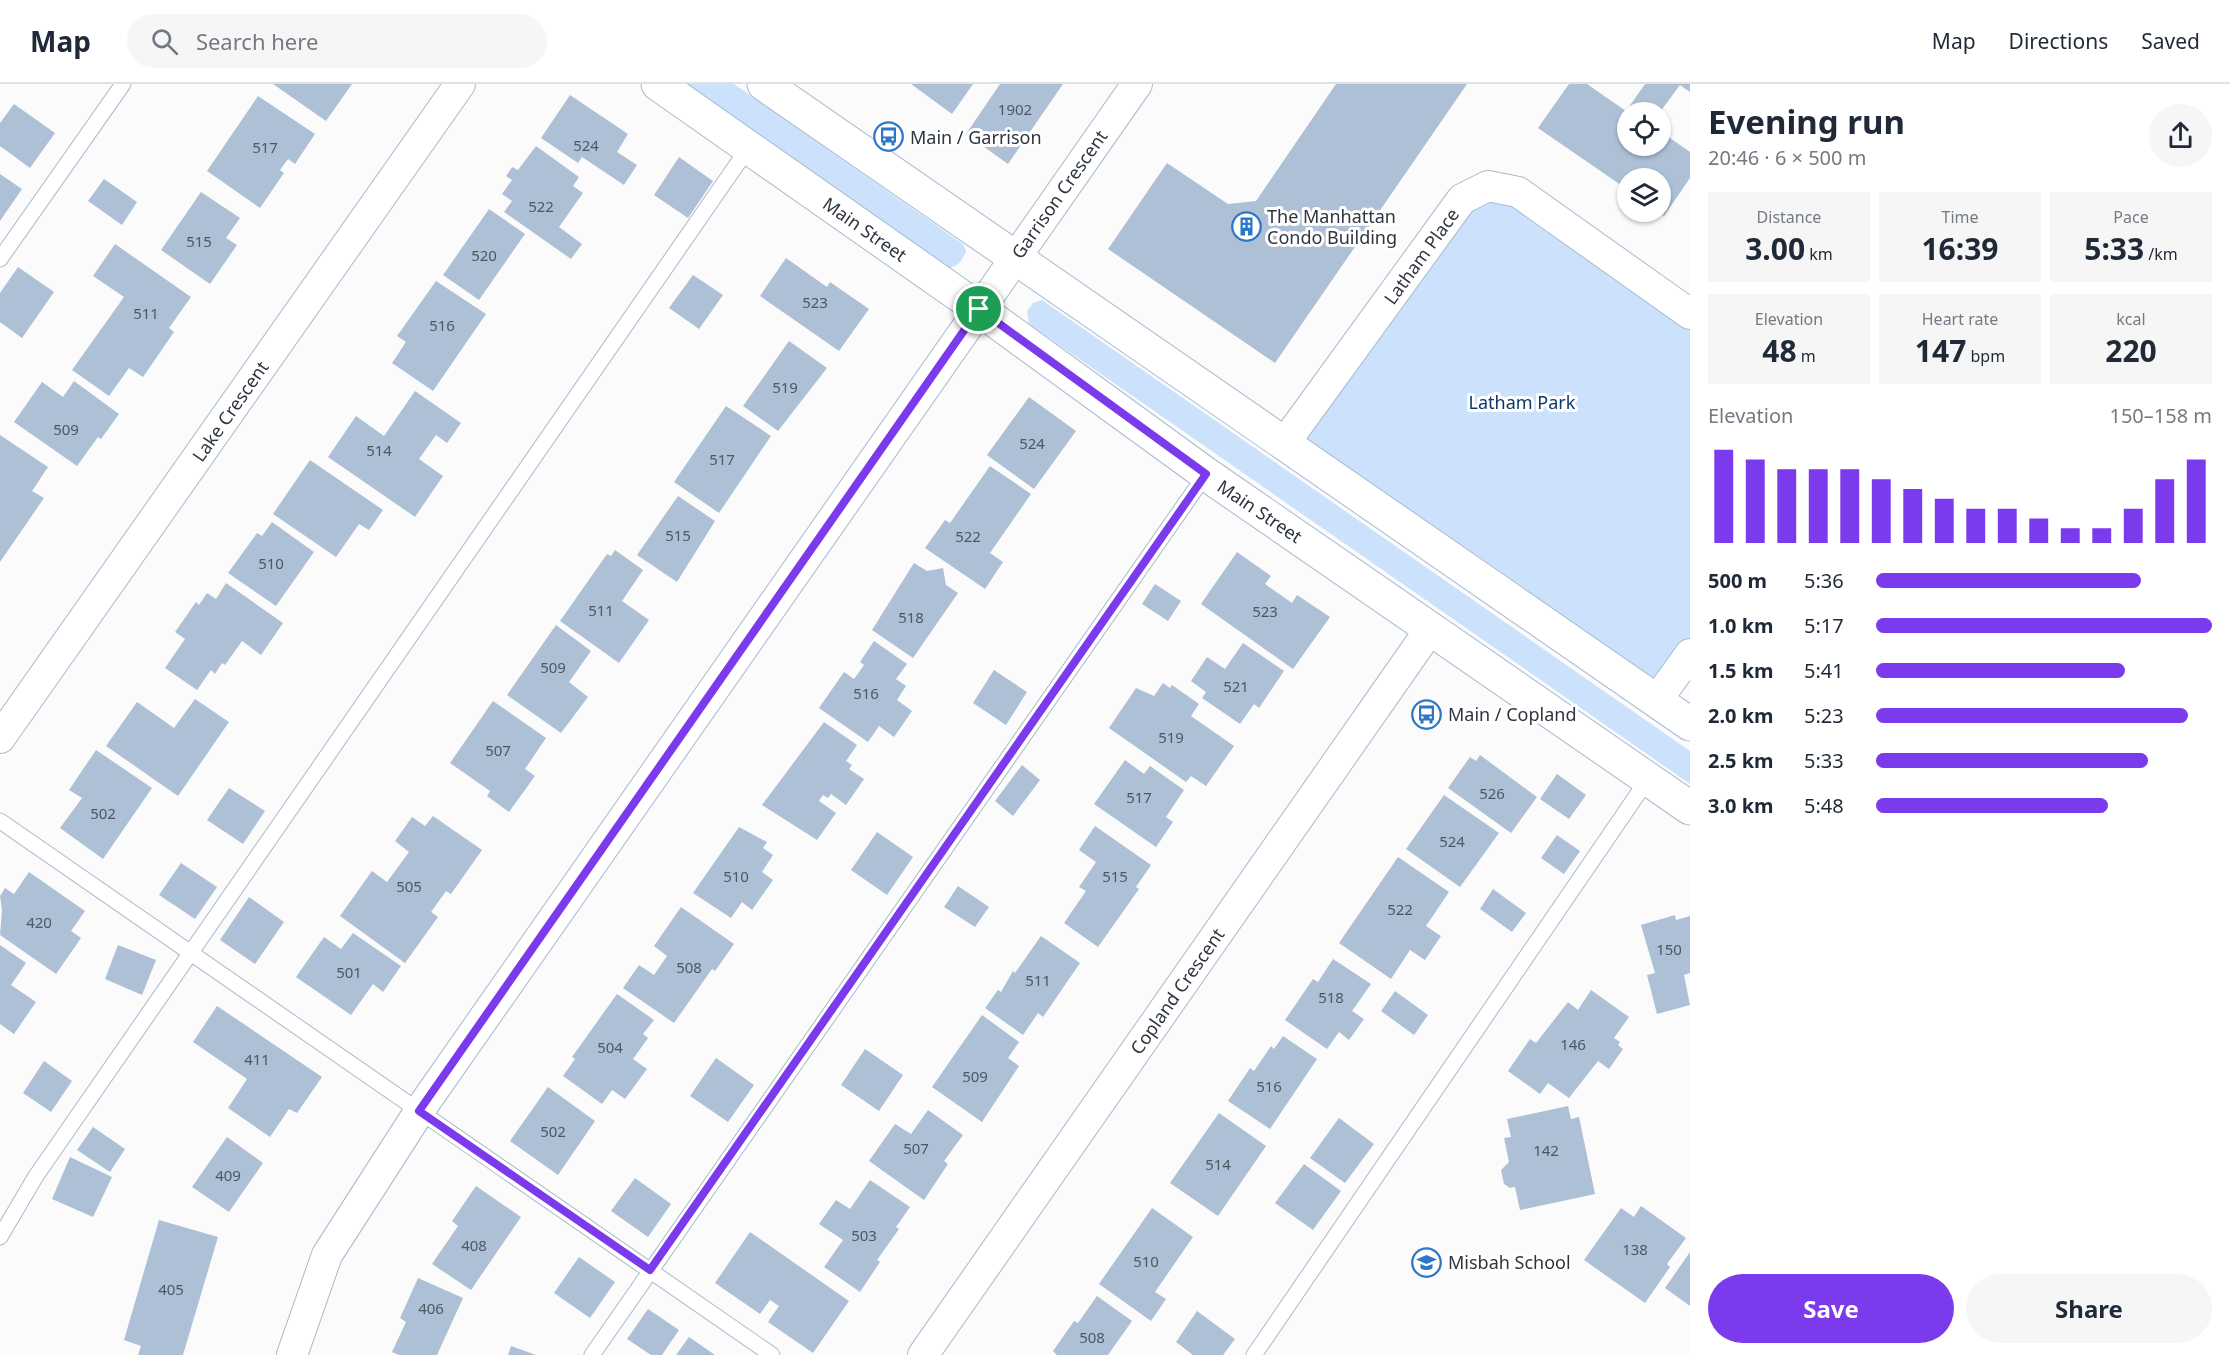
<!DOCTYPE html>
<html lang="en">
<head>
<meta charset="utf-8">
<style>
	:root { --surface:#fff; --page:#f6f6f7; --text:#1f2937; --muted:#747a83; --line:#e0e1e3; --accent:#7c3aed }
	body { margin:0; font-family:"Noto Sans",sans-serif; background:var(--page); color:var(--text); height:100vh; display:flex; flex-direction:column; font-size:22px; white-space:nowrap }
	* { box-sizing:border-box; margin:0 }
	p { font-size:20px; color:var(--muted) }
	.icon { flex:none; width:33px; height:33px; fill:none; stroke:currentColor; stroke-width:2; stroke-linecap:round; stroke-linejoin:round }
	.map { position:relative; flex:1; overflow:hidden }
	.panel { display:flex; flex-direction:column; background:var(--surface); width:540px }
	.panel>* { flex:none }
	.fabs { position:absolute; left:1617px; top:18px; display:grid; gap:12px }
	.fabs a { display:grid; place-items:center; width:54px; height:54px; border-radius:50%; background:var(--surface); box-shadow:0 2px 4px #0004; font-size:30px }
	.pin { position:absolute; display:grid; place-items:center; width:51px; height:51px; color:#fff; margin:-26px; border:3px solid #fff; border-radius:50%; box-shadow:0 2px 6px #0007 }
	.round { display:grid; place-items:center; flex:none; width:63px; height:63px; border-radius:32px; background:var(--page) }
	.head { display:flex; align-items:center; justify-content:space-between; height:102px; padding:0 18px }
	h1 { font-size:33px; font-weight:700; line-height:45px }
	.stats { display:grid; grid-template-columns:repeat(3,1fr); gap:9px; height:102px; padding:6px 18px }
	.stats div { display:grid; align-content:center; border-radius:0px; background:var(--page); text-align:center }
	.stats b { font-size:30px; font-weight:700 }
	.stats small { font-size:16px; font-weight:400 }
	.stats p { font-size:16px }
	.chart { height:168px; padding:12px 18px }
	.chart p { display:flex; justify-content:space-between }
	.chart svg { width:100%; height:108px; margin-top:6px; stroke:var(--accent); stroke-width:6 }
	.action { display:flex; gap:12px; margin-top:auto; padding:12px 18px }
	.action a { flex:1; height:69px; border-radius:36px; background:var(--accent); color:#fff; font-size:24px; font-weight:700; line-height:69px; text-align:center }
	.action a+a { background:var(--page); color:var(--text) }
	ul { padding:0 18px; list-style:none; font-size:20px }
	li { display:grid; grid-template-columns:96px 72px 1fr; align-items:center; height:45px }
	li i { height:15px; border-radius:8px; background:var(--accent) }
	header { display:flex; align-items:center; gap:36px; box-sizing:border-box; height:84px; padding:0 30px; background:var(--surface); border-bottom:2px solid var(--line) }
	header strong { font-size:28px }
	nav { display:flex; gap:33px; margin-inline-start:auto; font-size:21px }
	.search { width:420px; height:54px; background:var(--page); display:flex; align-items:center; gap:15px; box-sizing:border-box; padding:0 21px; border-radius:33px; color:var(--muted); font-size:22px }
	main { display:flex; flex:1; min-height:0 }
	.map>svg:first-child { display:block }
</style>
</head>
<body>
<header>
<strong>Map</strong>
<div class="search"><svg class="icon" aria-label="search" viewBox="0 0 24 24"><circle cx="10" cy="10" r="6"/><path d="M15 15l6 6"/></svg>Search here</div>
<nav><a>Map</a><a>Directions</a><a>Saved</a></nav>
</header>
<main>
<div class="map">
<svg width="1690" height="1271" viewBox="0 0 1690 1271">
	<rect width="100%" height="100%" fill="#fbfbfb"/>
	<!-- green -->
	<g fill="#cce2fc">
		<path d="M687,0H734L963,160L966,167C963,175 960,181 950,184L944,180Z"/>
		<polygon points="1488,102 1690,230 1690,570 1657,616 1284,360"/>
		<polygon points="1042,216 1690,667 1690,700 1029,240 1027,227 1033,219"/>
	</g>
	<!-- building -->
	<g fill="#adc0d6">
		<polygon points="273,0 352,0 326,37"/>
		<polygon points="911,0 973,0 952,30"/>
		<polygon points="1000,0 1063,0 1008,80 966,50"/>
		<polygon points="1336,0 1467,0 1275,279 1108,165 1167,79 1228,120 1256,117"/>
		<polygon points="1569,0 1587,0 1626,27 1645,0 1690,0 1690,8 1680,1 1660,28 1628,28 1628,62 1660,62 1660,47 1690,68 1690,94 1664,132 1658,128 1660,128 1660,94 1628,94 1628,106 1538,44"/>
		<polygon points="570,11 628,50 617,68 637,81 624,101 582,73 578,79 541,54"/>
		<polygon points="258,12 315,50 295,80 288,75 280,86 284,89 260,124 207,87"/>
		<polygon points="14,20 55,49 30,84 0,62 0,39"/>
		<polygon points="536,62 579,93 573,102 583,109 559,143 582,160 571,175 504,128 512,117 502,110 512,96 506,92 512,83 518,86"/>
		<polygon points="679,73 713,97 688,134 654,111"/>
		<polygon points="0,90 22,105 0,137"/>
		<polygon points="104,95 137,118 122,141 88,117"/>
		<polygon points="201,108 240,134 226,154 237,161 210,200 161,166"/>
		<polygon points="489,125 525,150 479,216 443,191"/>
		<polygon points="115,160 191,213 169,244 174,248 143,293 129,284 109,312 72,286 124,213 93,192"/>
		<polygon points="786,174 827,203 830,198 869,225 839,267 760,212"/>
		<polygon points="18,183 54,208 22,254 0,238 0,209"/>
		<polygon points="693,191 723,211 699,245 669,224"/>
		<polygon points="436,197 486,230 433,307 392,279 406,258 397,252"/>
		<polygon points="789,257 827,284 778,347 743,322"/>
		<polygon points="74,297 119,330 101,355 98,353 77,382 14,338 42,298 63,313"/>
		<polygon points="415,307 461,339 447,359 436,351 419,375 443,392 415,433 328,373 356,332 384,352"/>
		<polygon points="1029,313 1076,347 1034,405 987,371"/>
		<polygon points="726,322 771,352 719,429 674,398"/>
		<polygon points="0,351 48,383 32,407 44,414 0,478"/>
		<polygon points="310,376 383,426 369,446 359,440 336,473 273,430"/>
		<polygon points="990,382 1031,410 990,469 1003,478 985,505 925,464 945,436 950,439"/>
		<polygon points="678,412 715,437 677,498 637,471"/>
		<polygon points="272,438 314,468 276,522 228,489 257,449 262,452"/>
		<polygon points="615,466 643,486 622,517 649,536 619,579 560,537 607,470 611,472"/>
		<polygon points="1237,468 1271,492 1265,500 1292,519 1297,511 1330,533 1293,585 1201,520"/>
		<polygon points="914,479 927,487 943,484 946,501 958,509 913,574 872,546"/>
		<polygon points="226,499 283,539 261,571 242,557 225,581 222,579 215,590 211,586 197,606 165,584 185,555 175,548 196,518 199,521 207,509 216,515"/>
		<polygon points="1155,500 1181,517 1168,537 1142,520"/>
		<polygon points="556,541 591,567 569,598 588,613 561,649 507,611"/>
		<polygon points="874,557 907,580 896,595 906,602 897,616 912,627 894,653 879,642 868,658 819,624 844,588 854,595 864,581 860,578"/>
		<polygon points="1243,559 1284,587 1259,624 1254,620 1240,640 1202,614 1206,608 1191,597 1207,573 1225,585"/>
		<polygon points="994,586 1027,608 1006,641 973,619"/>
		<polygon points="1163,599 1170,604 1172,601 1199,620 1191,632 1234,662 1206,702 1191,692 1186,698 1109,644 1136,604 1154,612"/>
		<polygon points="195,615 229,638 178,712 106,662 137,618 174,644"/>
		<polygon points="493,617 546,654 525,685 535,692 509,728 487,712 490,707 450,679"/>
		<polygon points="824,638 857,661 846,677 852,681 849,685 864,695 846,721 831,710 828,714 823,711 819,717 836,729 817,756 762,721"/>
		<polygon points="96,666 152,704 103,775 60,744 82,714 69,706"/>
		<polygon points="1480,671 1537,713 1511,749 1448,704 1470,673 1476,677"/>
		<polygon points="1125,676 1144,690 1150,682 1184,706 1166,733 1173,738 1156,763 1094,720"/>
		<polygon points="1022,681 1040,696 1013,732 995,717"/>
		<polygon points="1557,690 1586,711 1569,735 1540,715"/>
		<polygon points="229,704 265,727 243,760 207,736"/>
		<polygon points="1444,711 1499,749 1460,803 1406,765"/>
		<polygon points="433,732 482,766 451,810 446,807 431,828 438,833 405,879 340,832 372,787 387,798 409,768 395,757 412,733 425,742"/>
		<polygon points="1095,742 1151,781 1136,803 1139,805 1098,863 1064,839 1086,807 1079,803 1096,778 1079,766"/>
		<polygon points="739,743 767,758 763,764 773,771 762,788 773,796 752,826 742,818 731,834 693,809"/>
		<polygon points="877,748 913,773 887,811 851,786"/>
		<polygon points="1557,751 1580,767 1564,790 1541,774"/>
		<polygon points="1398,773 1449,808 1426,842 1441,852 1425,876 1410,866 1391,895 1339,859"/>
		<polygon points="181,779 217,803 195,835 159,811"/>
		<polygon points="29,788 85,827 71,847 81,854 56,890 0,851 2,826 0,812 5,804 14,810"/>
		<polygon points="958,802 989,823 975,843 944,823"/>
		<polygon points="1493,805 1526,829 1512,848 1480,825"/>
		<polygon points="249,813 284,838 255,880 220,856"/>
		<polygon points="681,823 734,860 715,887 712,885 674,939 623,904 639,881 654,891 667,872 654,862"/>
		<polygon points="1675,831 1676,836 1690,832 1690,889 1684,891 1690,921 1657,930 1647,891 1655,889 1641,841"/>
		<polygon points="353,849 401,882 383,908 373,900 351,931 296,893 324,853 341,865"/>
		<polygon points="1041,852 1080,879 1043,933 1038,929 1023,951 985,924 998,906 1001,908 1013,887 1015,889"/>
		<polygon points="0,861 26,879 11,901 36,918 14,950 0,940"/>
		<polygon points="118,861 156,876 142,911 105,895"/>
		<polygon points="1333,875 1371,900 1352,927 1364,935 1349,956 1339,948 1327,965 1285,936 1313,895 1318,898"/>
		<polygon points="1591,906 1629,933 1614,954 1620,958 1618,961 1623,965 1609,985 1598,977 1569,1014 1548,999 1540,1010 1508,987 1530,955 1536,959 1568,918 1578,926"/>
		<polygon points="1395,907 1428,931 1414,951 1381,927"/>
		<polygon points="617,910 654,936 643,950 648,954 633,975 647,985 625,1015 612,1006 602,1020 563,992 575,975 572,973"/>
		<polygon points="217,922 322,993 297,1029 289,1025 270,1053 228,1024 247,995 193,958"/>
		<polygon points="982,931 1019,958 1008,974 1019,982 982,1038 932,1003"/>
		<polygon points="1283,952 1317,975 1270,1045 1228,1017 1250,984 1254,987 1271,962 1274,965"/>
		<polygon points="865,965 903,991 879,1027 841,1001"/>
		<polygon points="716,974 754,1001 728,1038 690,1012"/>
		<polygon points="44,977 72,997 51,1028 23,1009"/>
		<polygon points="548,1003 595,1037 558,1091 510,1057"/>
		<polygon points="1568,1022 1571,1035 1579,1033 1595,1110 1520,1126 1515,1103 1510,1104 1504,1100 1501,1086 1509,1078 1504,1054 1511,1053 1507,1035"/>
		<polygon points="928,1026 963,1051 944,1077 948,1080 924,1116 869,1077 895,1040 911,1050"/>
		<polygon points="1219,1029 1266,1062 1218,1132 1170,1099"/>
		<polygon points="1339,1034 1374,1060 1345,1099 1310,1074"/>
		<polygon points="93,1043 125,1065 110,1088 77,1066"/>
		<polygon points="227,1053 263,1079 229,1128 192,1103"/>
		<polygon points="70,1073 112,1093 93,1133 52,1115"/>
		<polygon points="1304,1080 1341,1107 1313,1146 1275,1119"/>
		<polygon points="635,1094 671,1120 648,1153 611,1127"/>
		<polygon points="870,1096 910,1123 896,1143 899,1145 877,1176 880,1178 860,1208 824,1183 843,1156 819,1140 836,1116 850,1125"/>
		<polygon points="476,1102 521,1133 471,1206 432,1180 458,1142 452,1137"/>
		<polygon points="1641,1122 1686,1154 1667,1180 1670,1183 1645,1219 1584,1176 1621,1124 1634,1133"/>
		<polygon points="1152,1124 1193,1153 1155,1208 1166,1215 1151,1237 1099,1200"/>
		<polygon points="159,1136 218,1153 183,1271 138,1271 141,1262 124,1256"/>
		<polygon points="750,1148 849,1217 813,1269 768,1238 779,1222 770,1216 760,1230 715,1199"/>
		<polygon points="1690,1168 1690,1222 1665,1204"/>
		<polygon points="579,1173 615,1198 590,1234 554,1209"/>
		<polygon points="418,1194 463,1214 437,1271 399,1271 392,1268 406,1238 400,1234"/>
		<polygon points="1097,1212 1132,1237 1108,1271 1057,1271 1053,1267 1074,1237 1078,1239"/>
		<polygon points="648,1225 679,1246 662,1271 651,1271 627,1255"/>
		<polygon points="1197,1227 1235,1255 1223,1271 1193,1271 1176,1258"/>
		<polygon points="689,1253 715,1271 676,1271"/>
		<polygon points="511,1262 536,1271 508,1271"/>
	</g>
	<g fill="none" stroke-linecap="round" stroke-linejoin="round">
		<defs>
			<g id="service">
				<polyline points="0,175 123,0"/>
				<polyline points="0,737 772,1271"/>
				<polyline points="0,1153 36,1092 749,63"/>
				<polyline points="592,1271 1206,390"/>
				<polyline points="1254,1271 1648,695"/>
			</g>
			<g id="minor">
				<polyline points="1284,360 1462,115 1488,102 1518,108 1690,230"/>
				<polyline points="1657,616 1690,570"/>
				<polyline points="0,654 460,0"/>
				<polyline points="292,1271 327,1171 426,1017 1137,0"/>
				<polyline points="923,1271 1431,544"/>
			</g>
			<g id="tertiary">
				<polyline points="658,0 979,225 1206,390 1690,724"/>
				<polyline points="764,0 1690,640"/>
			</g>
		</defs>
		<!-- service casing -->
		<use href="#service" stroke="#a7bacf" stroke-width="17"/>
		<!-- minor casing -->
		<use href="#minor" stroke="#a7bacf" stroke-width="32"/>
		<!-- tertiary casing -->
		<use href="#tertiary" stroke="#a7bacf" stroke-width="35"/>
		<!-- service -->
		<use href="#service" stroke="#fff" stroke-width="15"/>
		<!-- minor -->
		<use href="#minor" stroke="#fff" stroke-width="30"/>
		<!-- tertiary -->
		<use href="#tertiary" stroke="#fff" stroke-width="33"/>
	</g>
	<g fill="none" stroke-linecap="round" stroke-linejoin="round">
		<defs>
			<polygon id="route" points="979,225 1206,390 650,1186 419,1027"/>
		</defs>
		<!-- route casing -->
		<use href="#route" stroke="#fff" stroke-width="12"/>
		<!-- route -->
		<use href="#route" stroke="#7c3aed" stroke-width="8"/>
	</g>
	<!-- icons -->
	<defs>
		<symbol id="bus-ring" viewBox="-11 -11 22 22"><circle r="9.5" fill="#fff" stroke="#2c78c8" stroke-width="1.5"/><path d="M-5-6H5V4H4V6H2V4H-2V6H-4V4H-5ZM-3.5-4V0h7V-4ZM-3.5 1.2v1.5H-2V1.2ZM2 1.2v1.5H3.5V1.2Z" fill="#2c78c8"/></symbol>
		<symbol id="building-ring" viewBox="-11 -11 22 22"><circle r="9.5" fill="#fff" stroke="#2c78c8" stroke-width="1.5"/><path d="M-4-6H4V6H1V3H-1V6H-4ZM-2.5-4.3h1.7v1.8h-1.7ZM.8-4.3h1.7v1.8H.8ZM-2.5-1h1.7V.8h-1.7ZM.8-1h1.7V.8H.8Z" fill="#2c78c8"/></symbol>
		<symbol id="school-ring" viewBox="-11 -11 22 22"><circle r="9.5" fill="#fff" stroke="#2c78c8" stroke-width="1.5"/><path d="M0-5L7-2L0 1L-7-2ZM-4 1L0 2.5L4 1V4Q0 6-4 4Z" fill="#2c78c8"/></symbol>
	</defs>
	<g fill-rule="evenodd">
		<use href="#bus-ring" x="872" y="36" width="33" height="33"/>
		<use href="#building-ring" x="1230" y="126" width="33" height="33"/>
		<use href="#bus-ring" x="1410" y="614" width="33" height="33"/>
		<use href="#school-ring" x="1410" y="1162" width="33" height="33"/>
	</g>
	<g text-anchor="middle" dominant-baseline="central" stroke-width="6" stroke-linejoin="round" paint-order="stroke">
		<!-- number labels -->
		<g font-size="15" fill="#4e5864">
			<text x="1015" y="25">1902</text>
			<text x="586" y="61">524</text>
			<text x="265" y="63">517</text>
			<text x="541" y="122">522</text>
			<text x="199" y="157">515</text>
			<text x="484" y="171">520</text>
			<text x="815" y="218">523</text>
			<text x="146" y="229">511</text>
			<text x="442" y="241">516</text>
			<text x="785" y="303">519</text>
			<text x="66" y="345">509</text>
			<text x="1032" y="359">524</text>
			<text x="379" y="366">514</text>
			<text x="722" y="375">517</text>
			<text x="678" y="451">515</text>
			<text x="968" y="452">522</text>
			<text x="271" y="479">510</text>
			<text x="601" y="526">511</text>
			<text x="1265" y="527">523</text>
			<text x="911" y="533">518</text>
			<text x="553" y="583">509</text>
			<text x="1236" y="602">521</text>
			<text x="866" y="609">516</text>
			<text x="1171" y="653">519</text>
			<text x="498" y="666">507</text>
			<text x="1492" y="709">526</text>
			<text x="1139" y="713">517</text>
			<text x="103" y="729">502</text>
			<text x="1452" y="757">524</text>
			<text x="736" y="792">510</text>
			<text x="1115" y="792">515</text>
			<text x="409" y="802">505</text>
			<text x="1400" y="825">522</text>
			<text x="39" y="838">420</text>
			<text x="1669" y="865">150</text>
			<text x="689" y="883">508</text>
			<text x="349" y="888">501</text>
			<text x="1038" y="896">511</text>
			<text x="1331" y="913">518</text>
			<text x="1573" y="960">146</text>
			<text x="610" y="963">504</text>
			<text x="257" y="975">411</text>
			<text x="975" y="992">509</text>
			<text x="1269" y="1002">516</text>
			<text x="553" y="1047">502</text>
			<text x="916" y="1064">507</text>
			<text x="1546" y="1066">142</text>
			<text x="1218" y="1080">514</text>
			<text x="228" y="1091">409</text>
			<text x="864" y="1151">503</text>
			<text x="474" y="1161">408</text>
			<text x="1635" y="1165">138</text>
			<text x="1146" y="1177">510</text>
			<text x="171" y="1205">405</text>
			<text x="431" y="1224">406</text>
			<text x="1092" y="1253">508</text>
		</g>
		<!-- poi labels -->
		<g font-size="18" fill="#2e353e" stroke="#fff" text-anchor="start">
			<text x="910" y="53">Main / Garrison</text>
			<text x="1267" y="132">The Manhattan<tspan x="1267" dy="21">Condo Building</tspan></text>
			<text x="1448" y="630">Main / Copland</text>
			<text x="1448" y="1178">Misbah School</text>
		</g>
		<!-- street labels -->
		<g font-size="18" fill="#2e353e" stroke="#fff">
			<text transform="translate(1059 110) rotate(-55)">Garrison Crescent</text>
			<text transform="translate(865 145) rotate(35)">Main Street</text>
			<text transform="translate(1421 172) rotate(-54)">Latham Place</text>
			<text transform="translate(230 327) rotate(-55)">Lake Crescent</text>
			<text transform="translate(1260 427) rotate(34)">Main Street</text>
			<text transform="translate(1177 907) rotate(-55)">Copland Crescent</text>
		</g>
		<!-- park labels -->
		<g font-size="18" fill="#0a3968" stroke="#fff">
			<text x="1522" y="318">Latham Park</text>
		</g>
	</g>
</svg>
<div class="fabs">
<a><svg class="icon" aria-label="locate" viewBox="0 0 24 24"><circle cx="12" cy="12" r="6"/><path d="M12 2v4M12 18v4M2 12h4M18 12h4"/></svg></a>
<a><svg class="icon" aria-label="layers" viewBox="0 0 24 24"><path d="M12 4l9 5-9 5-9-5zM3 14l9 5 9-5"/></svg></a>
</div>
<div class="pin" style="left:979px;top:225px;background:#1e9e55"><svg class="icon" aria-label="arrive" viewBox="0 0 24 24"><path d="M6 21V4h12l-3 4 3 4H6"/></svg></div>
</div>
<section class="panel">
<div class="head"><div><h1>Evening run</h1><p>20:46 · 6 × 500 m</p></div><a class="round"><svg class="icon" aria-label="share" viewBox="0 0 24 24"><path d="M12 15V3M7 8l5-5 5 5M5 13v7h14v-7"/></svg></a></div>
<div class="stats">
<div><p>Distance</p><b>3.00<small> km</small></b></div>
<div><p>Time</p><b>16:39</b></div>
<div><p>Pace</p><b>5:33<small> /km</small></b></div>
</div>
<div class="stats">
<div><p>Elevation</p><b>48<small> m</small></b></div>
<div><p>Heart rate</p><b>147<small> bpm</small></b></div>
<div><p>kcal</p><b>220</b></div>
</div>
<div class="chart"><p><span>Elevation</span>150–158 m</p>
<svg viewBox="0 0 160 44" preserveAspectRatio="none"><path d="M5 44V6M15 44V10M25 44V14M35 44V14M45 44V14M55 44V18M65 44V22M75 44V26M85 44V30M95 44V30M105 44V34M115 44V38M125 44V38M135 44V30M145 44V18M155 44V10"/></svg>
</div>
<ul>
<li><b>500 m</b>5:36<i style="width:79%"></i></li>
<li><b>1.0 km</b>5:17<i style="width:100%"></i></li>
<li><b>1.5 km</b>5:41<i style="width:74%"></i></li>
<li><b>2.0 km</b>5:23<i style="width:93%"></i></li>
<li><b>2.5 km</b>5:33<i style="width:81%"></i></li>
<li><b>3.0 km</b>5:48<i style="width:69%"></i></li>
</ul>
<div class="action"><a>Save</a><a>Share</a></div>
</section>
</main>
</body>
</html>
